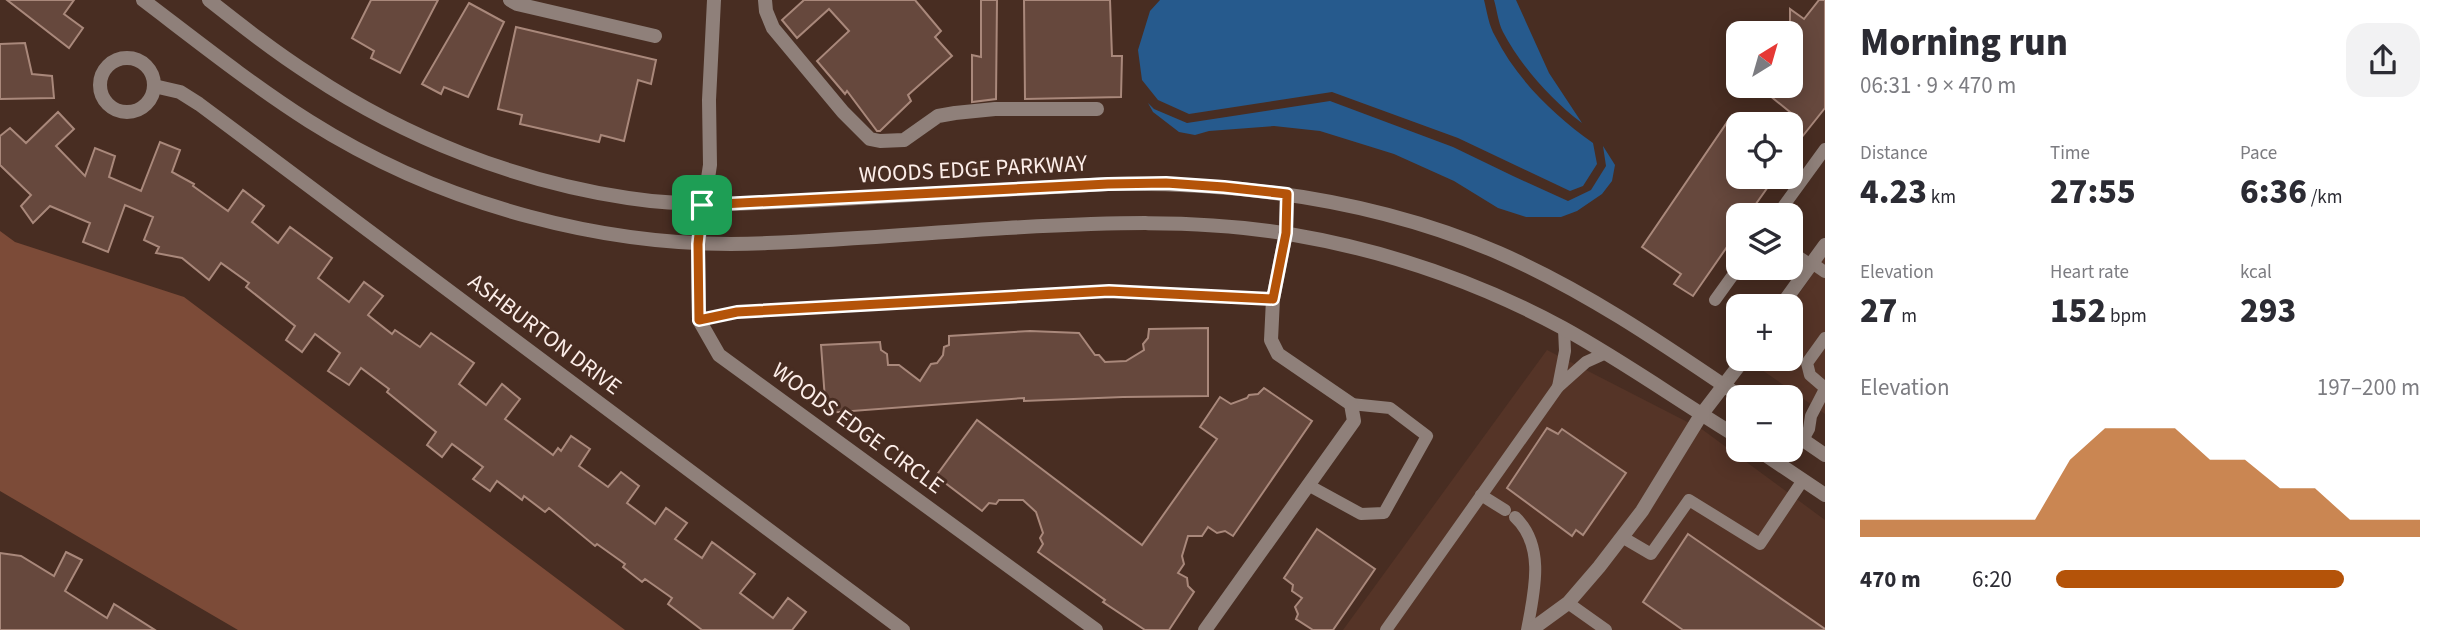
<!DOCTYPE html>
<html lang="en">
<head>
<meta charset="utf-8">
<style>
	:root { --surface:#fff; --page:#f2f2f3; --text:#2b2b33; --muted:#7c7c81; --accent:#b45309 }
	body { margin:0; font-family:"Source Sans 3",sans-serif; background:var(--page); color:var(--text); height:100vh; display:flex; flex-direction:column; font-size:26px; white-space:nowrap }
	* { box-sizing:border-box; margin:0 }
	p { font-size:23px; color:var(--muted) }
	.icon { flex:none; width:38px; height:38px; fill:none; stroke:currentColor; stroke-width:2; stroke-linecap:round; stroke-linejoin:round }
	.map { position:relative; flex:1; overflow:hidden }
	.panel { display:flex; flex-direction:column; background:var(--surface); width:630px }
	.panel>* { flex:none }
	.needle { width:46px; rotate:37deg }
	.controls { position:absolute; left:1726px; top:21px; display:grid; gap:14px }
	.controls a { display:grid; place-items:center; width:77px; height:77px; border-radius:14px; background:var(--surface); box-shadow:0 4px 18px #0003; font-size:35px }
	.pin { position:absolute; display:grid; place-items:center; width:60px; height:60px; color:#fff; margin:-30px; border-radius:14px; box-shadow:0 4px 10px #0006 }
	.round { display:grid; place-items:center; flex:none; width:74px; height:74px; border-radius:21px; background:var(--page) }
	.head { display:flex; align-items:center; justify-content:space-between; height:119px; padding:0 35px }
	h1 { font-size:38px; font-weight:800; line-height:52px }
	.figures { display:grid; grid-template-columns:repeat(3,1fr); gap:10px; height:119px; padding:7px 35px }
	.figures div { display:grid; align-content:center }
	.figures b { font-size:35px; font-weight:800 }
	.figures small { font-size:19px; font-weight:400 }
	.figures p { font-size:19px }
	.chart { height:196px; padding:14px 35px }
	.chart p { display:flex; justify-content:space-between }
	.chart svg { width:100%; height:126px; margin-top:7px; fill:var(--accent); opacity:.7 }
	ul { padding:0 35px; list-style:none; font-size:23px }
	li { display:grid; grid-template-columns:112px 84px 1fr; align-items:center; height:52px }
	li i { height:18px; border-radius:9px; background:var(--accent) }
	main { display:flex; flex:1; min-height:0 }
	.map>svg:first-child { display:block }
</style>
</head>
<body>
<main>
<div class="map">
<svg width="1825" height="630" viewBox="0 0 1825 630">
	<rect width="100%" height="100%" fill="#482d22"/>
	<!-- built -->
	<g fill="#553427">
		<polygon points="1825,256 1825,414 1752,363 1755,359 1790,359 1790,307"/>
		<polygon points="1547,350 1703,430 1825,520 1825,630 1343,630"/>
	</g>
	<!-- green -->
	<polygon fill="#7c4b38" points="0,231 15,242 184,297 625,630 238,630 0,491"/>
	<!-- water -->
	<g fill="#265a8d">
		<path d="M1160,0H1484C1487,12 1489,26 1495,36C1517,80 1554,115 1593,143L1597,164L1583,186L1570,191L1458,138L1332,92L1189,114L1158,100L1142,80L1138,50L1150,11Z"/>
		<path d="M1494,0H1516L1549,73L1582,123C1551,100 1521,66 1503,32C1498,22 1497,10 1494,0Z"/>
		<polygon points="1330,101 1453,147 1513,176 1568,201 1591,190 1606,166 1603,146 1615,165 1612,181 1602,194 1577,211 1561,217 1526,217 1498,208 1454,181 1394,154 1320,131 1274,126 1209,131 1195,135 1179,132 1153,112 1148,103 1154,109 1187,123"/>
	</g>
	<!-- building -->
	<g fill="#66483d" stroke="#a9887b" stroke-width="2">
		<polygon points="7,0 74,0 64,14 83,28 69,48"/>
		<polygon points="371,0 438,0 400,73 371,58 374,51 352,38"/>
		<polygon points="804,0 915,0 941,31 935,37 952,56 908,95 911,101 880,131 877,131 847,91 845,94 817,61 849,31 829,9 797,38 782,20"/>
		<polygon points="981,0 997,0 996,99 972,102 972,55 981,57"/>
		<polygon points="1024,0 1110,0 1112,56 1122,56 1121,97 1025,99"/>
		<polygon points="1819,0 1825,0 1825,108 1790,152 1790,124 1796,117 1758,86 1790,86 1790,9 1804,19"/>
		<polygon points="469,3 504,22 468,97 444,87 441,94 422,84"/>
		<polygon points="516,27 656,60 651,84 638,80 624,141 601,135 599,142 520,124 522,115 498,109"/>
		<polygon points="25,43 32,74 52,76 54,98 0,99 0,44"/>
		<polygon points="58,112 74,129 56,146 85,176 95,148 115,156 109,177 141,191 160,142 180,150 172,172 194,184 193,186 228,211 243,190 264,206 252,222 278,243 290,227 332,258 318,278 349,302 364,282 383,296 368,315 392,334 395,330 420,347 431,333 474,363 459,384 486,405 502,384 520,399 505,419 553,455 558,448 561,451 571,436 590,449 579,466 608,487 621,472 639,486 627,503 655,524 666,508 687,523 675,539 702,558 712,542 755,574 740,593 773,618 788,598 806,612 792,630 702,630 668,604 672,598 645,579 642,582 623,567 625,564 597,544 595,546 549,508 545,512 524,496 522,500 497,481 490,491 473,479 483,467 452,444 442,457 427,445 436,432 387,392 389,389 361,368 349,385 328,371 340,353 315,334 302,352 286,340 295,326 246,287 249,283 221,263 209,280 182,258 156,253 159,247 144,240 153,217 125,205 108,252 83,242 90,223 50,206 33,223 21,206 31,195 0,165 0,136 10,128 26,143"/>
		<polygon points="1728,121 1738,128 1738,177 1775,177 1748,215 1738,215 1738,231 1693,296 1674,284 1681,274 1642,247"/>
		<polygon points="1208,328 1208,396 1123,397 1024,401 1024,398 826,413 821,345 880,342 881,350 887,354 888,365 899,365 920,381 931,364 937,363 943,355 944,347 949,345 949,336 1030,331 1079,333 1095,355 1099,355 1105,362 1126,361 1144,350 1143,344 1148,338 1149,329"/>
		<polygon points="1264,388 1312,421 1233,536 1225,531 1217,533 1208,527 1202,536 1188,536 1182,556 1184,564 1178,573 1187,578 1188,586 1194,592 1169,630 1145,630 1103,602 1105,600 1038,552 1043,544 1040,538 1043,533 1036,512 1023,500 999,500 996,504 989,503 982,511 936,476 977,420 1142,545 1217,439 1200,427 1220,397 1231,404 1247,398 1249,395 1258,394"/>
		<polygon points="1547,428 1558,434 1562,429 1626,473 1583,535 1576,530 1572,536 1507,488"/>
		<polygon points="1317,529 1375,569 1333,630 1313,630 1296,619 1298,614 1295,607 1302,598 1292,591 1293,585 1284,578"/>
		<polygon points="1688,534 1825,629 1825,630 1683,630 1643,602"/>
		<polygon points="66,552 82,560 65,591 107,618 114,604 155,630 0,630 0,553 21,556 54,576"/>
	</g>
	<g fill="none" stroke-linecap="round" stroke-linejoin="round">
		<!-- lane -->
		<g stroke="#8f807a" stroke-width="12">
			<polyline points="1777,215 1825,149"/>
			<polyline points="1790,251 1811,265"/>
			<polyline points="1812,263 1825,272"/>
			<polyline points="1715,300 1738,268"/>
			<polyline points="699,320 737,312 1109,291 1273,299"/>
			<polyline points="1564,329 1565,351 1558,387 1586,362 1606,353"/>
			<polyline points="1825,338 1807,363 1810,375 1825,388"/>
			<polyline points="1803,440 1809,429 1811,416 1825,389"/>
			<polyline points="1308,485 1361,514 1384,513 1427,436 1390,408 1351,404"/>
			<polyline points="1481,495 1505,510"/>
			<path d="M1515,517C1546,546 1534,593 1527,630"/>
			<polyline points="1622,537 1651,554 1689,500 1760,544 1803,480"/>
			<polyline points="1568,603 1606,630"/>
			<polyline points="1386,630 1558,387"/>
		</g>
		<!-- street -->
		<g stroke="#8f807a" stroke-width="14">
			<path d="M143,0C197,41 251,84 309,121C442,205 610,251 767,243C846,240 926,233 1006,228C1101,223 1195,218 1289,234C1384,250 1478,282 1563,328C1623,361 1679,401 1738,437"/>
			<path d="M209,0C242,26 275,52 311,75C406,138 515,181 628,198C693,208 758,203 823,200C918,195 1013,189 1108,184C1240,182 1376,200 1499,253C1586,291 1663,344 1741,397"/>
			<polyline points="510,0 517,4 655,36"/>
			<polyline points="714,0 709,100 710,165 698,244 699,320 719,355 1096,630"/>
			<polyline points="765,0 766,11 773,28 843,112 870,139 880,141 904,140 938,116 955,113 995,109 1097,109"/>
			<circle cx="127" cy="85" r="27"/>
			<polyline points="154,86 180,92 199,104 903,630"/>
			<polyline points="1781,306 1825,245"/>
			<polyline points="1790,431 1825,455"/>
			<polyline points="1758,450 1825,495"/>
			<polyline points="1205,630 1354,421 1351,404 1278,354 1271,340 1273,299 1286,233 1287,194"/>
			<polyline points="1531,630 1568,603 1599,567 1642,511 1701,415 1744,359"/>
		</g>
	</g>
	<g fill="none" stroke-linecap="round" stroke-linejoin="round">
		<defs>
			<polygon id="route" points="1166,183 1224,187 1287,194 1286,233 1273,299 1109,291 737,312 699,320 698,244 702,205 1108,184"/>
		</defs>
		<!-- route casing -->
		<use href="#route" stroke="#fff" stroke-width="14"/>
		<!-- route -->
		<use href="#route" stroke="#b45309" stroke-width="9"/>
	</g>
	<g text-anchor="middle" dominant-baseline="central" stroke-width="6" stroke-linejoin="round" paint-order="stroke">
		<!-- street labels -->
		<g font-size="23" fill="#fcede8" stroke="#482d22">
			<text transform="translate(973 169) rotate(-3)">WOODS EDGE PARKWAY</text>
			<text transform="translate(545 334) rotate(37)">ASHBURTON DRIVE</text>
			<text transform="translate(858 428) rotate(36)">WOODS EDGE CIRCLE</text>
		</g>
	</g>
</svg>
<div class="controls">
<a><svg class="needle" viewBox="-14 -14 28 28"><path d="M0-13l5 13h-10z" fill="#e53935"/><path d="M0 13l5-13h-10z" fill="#7c7c81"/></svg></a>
<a><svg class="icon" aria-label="locate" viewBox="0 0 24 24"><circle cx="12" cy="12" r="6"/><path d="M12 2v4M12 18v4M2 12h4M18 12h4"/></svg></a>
<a><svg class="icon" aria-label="layers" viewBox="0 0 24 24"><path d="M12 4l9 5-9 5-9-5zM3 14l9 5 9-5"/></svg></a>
<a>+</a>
<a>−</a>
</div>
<div class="pin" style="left:702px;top:205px;background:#1e9e55"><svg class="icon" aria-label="arrive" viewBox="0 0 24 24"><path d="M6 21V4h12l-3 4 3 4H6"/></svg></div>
</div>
<section class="panel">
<div class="head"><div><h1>Morning run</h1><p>06:31 · 9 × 470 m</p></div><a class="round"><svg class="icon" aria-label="share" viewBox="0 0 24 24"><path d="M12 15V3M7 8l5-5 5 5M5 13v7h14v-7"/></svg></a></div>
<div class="figures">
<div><p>Distance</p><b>4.23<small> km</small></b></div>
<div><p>Time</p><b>27:55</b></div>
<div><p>Pace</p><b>6:36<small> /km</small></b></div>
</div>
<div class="figures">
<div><p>Elevation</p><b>27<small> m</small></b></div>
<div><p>Heart rate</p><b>152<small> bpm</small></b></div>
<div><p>kcal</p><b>293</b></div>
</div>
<div class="chart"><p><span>Elevation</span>197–200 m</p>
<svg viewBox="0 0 160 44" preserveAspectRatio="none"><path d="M0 44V38L10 38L20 38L30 38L40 38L50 38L60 17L70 6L80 6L90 6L100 17L110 17L120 27L130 27L140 38L150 38L160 38V44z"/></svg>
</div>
<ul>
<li><b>470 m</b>6:20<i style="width:79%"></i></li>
</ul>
</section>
</main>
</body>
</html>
